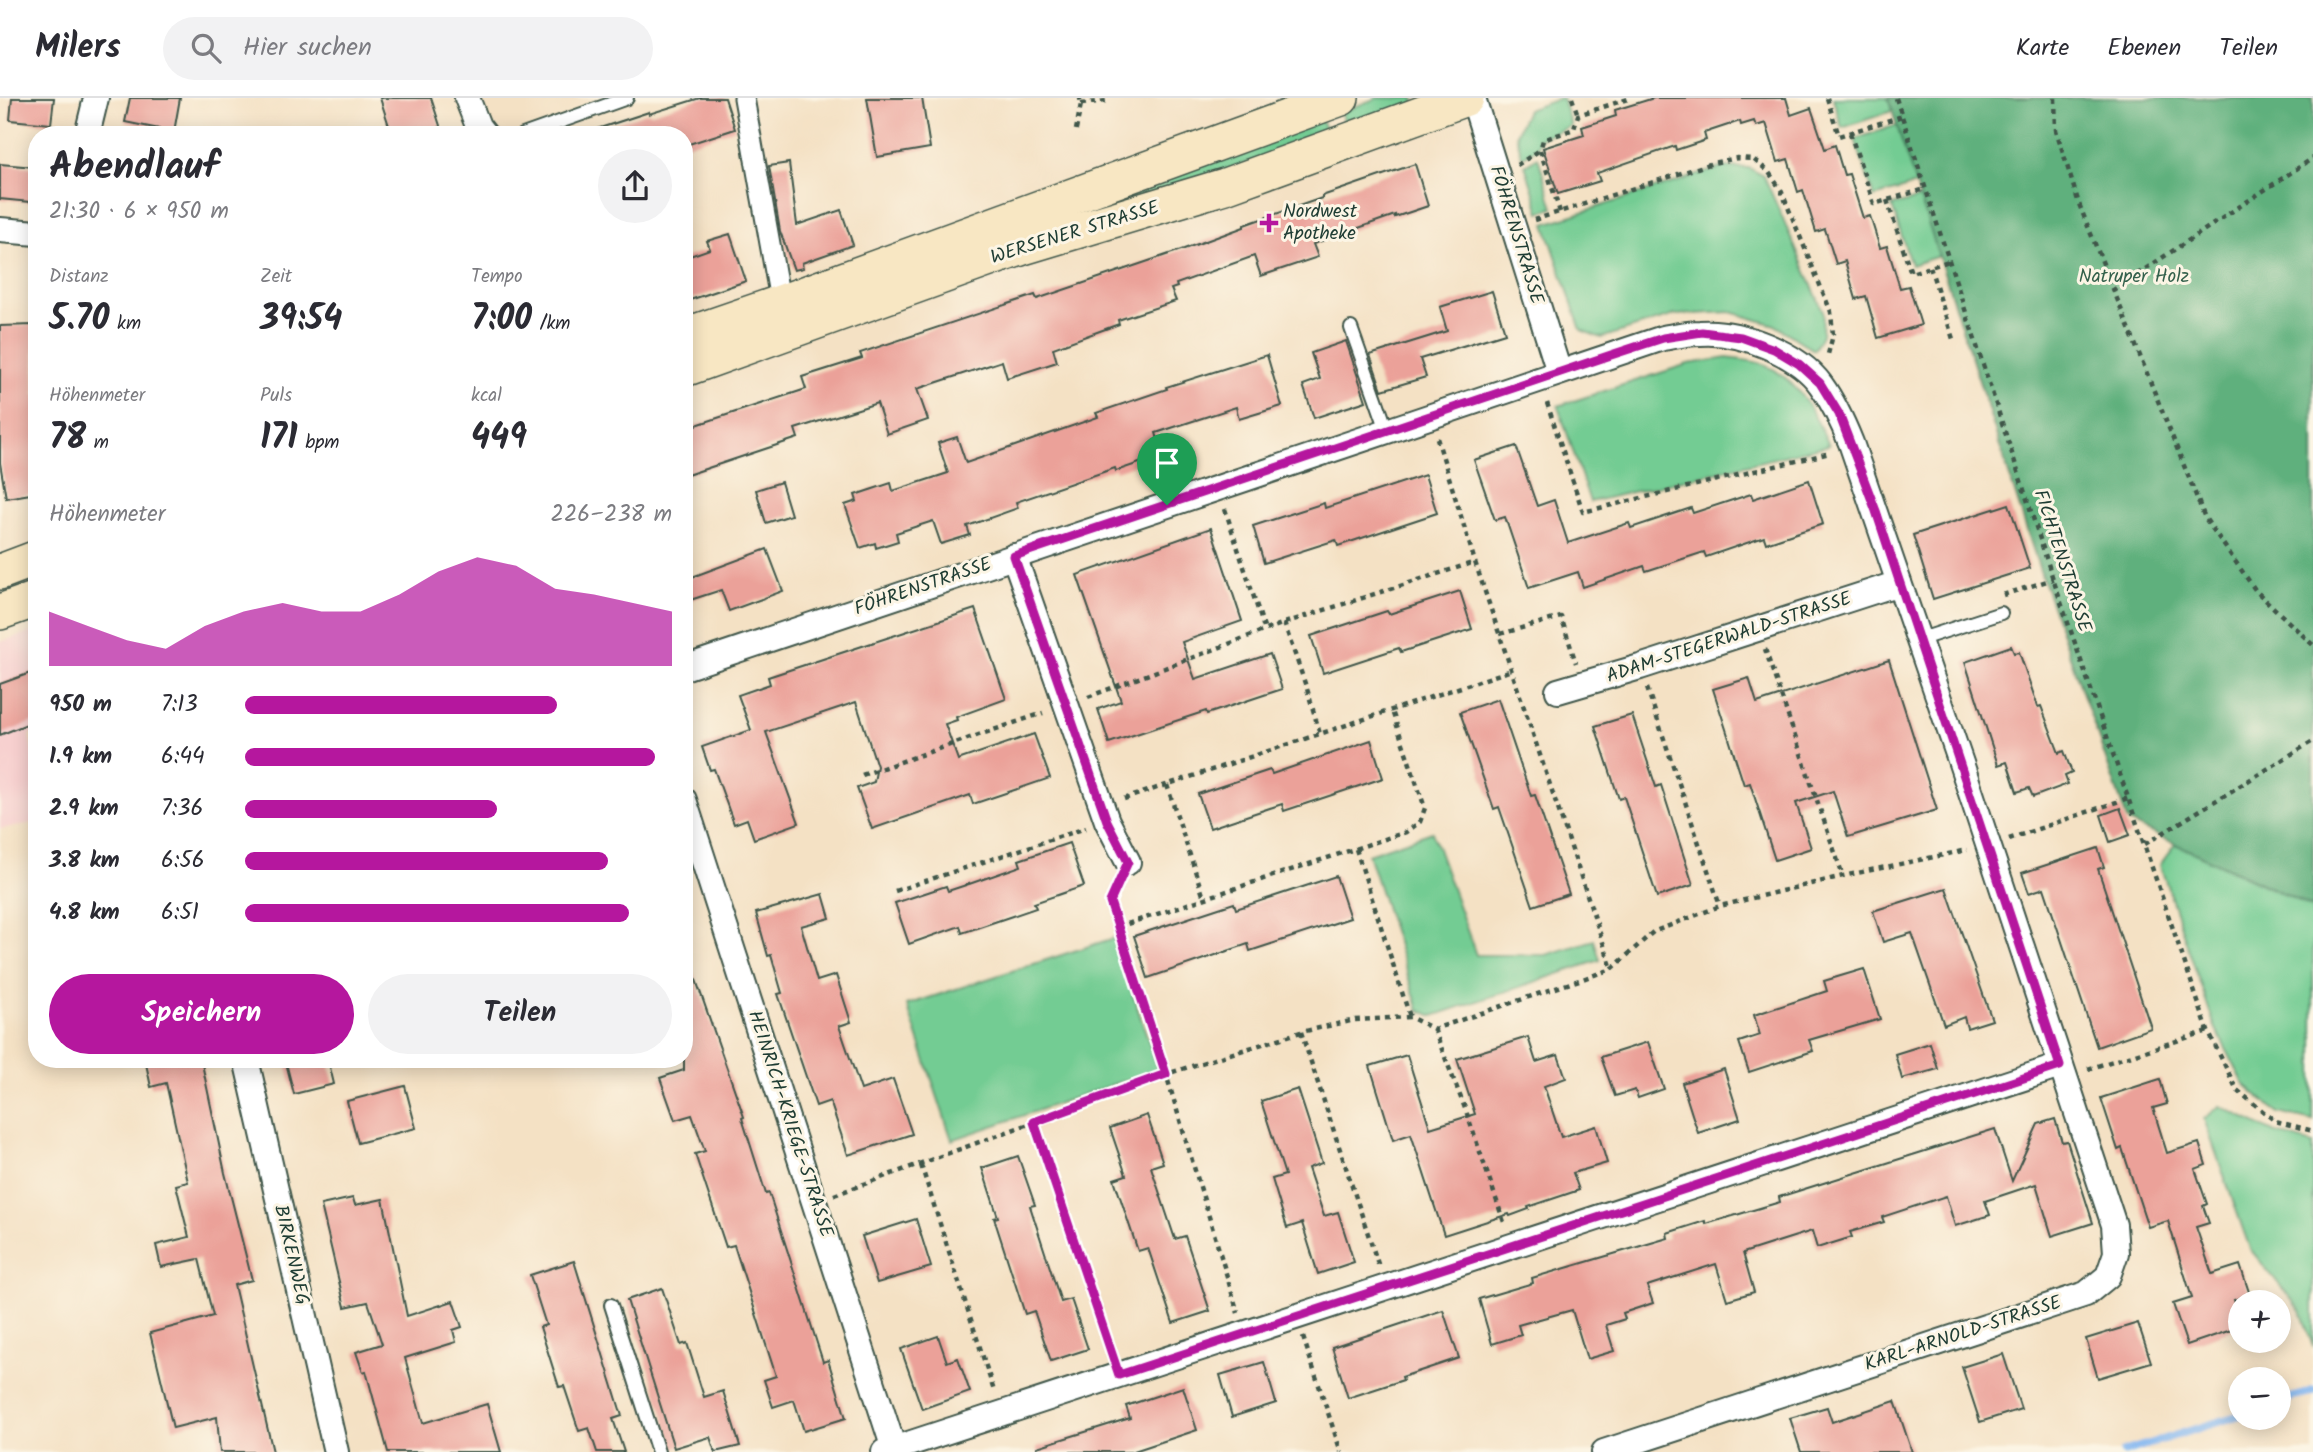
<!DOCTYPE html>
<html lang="de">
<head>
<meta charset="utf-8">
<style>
	:root { --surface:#fff; --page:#f2f2f3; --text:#2b2b33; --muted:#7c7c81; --line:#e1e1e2; --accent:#b5179e }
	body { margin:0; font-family:Kalam,sans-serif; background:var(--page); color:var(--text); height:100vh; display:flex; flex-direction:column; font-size:26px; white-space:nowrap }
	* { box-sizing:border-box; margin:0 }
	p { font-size:23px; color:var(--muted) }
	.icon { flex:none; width:38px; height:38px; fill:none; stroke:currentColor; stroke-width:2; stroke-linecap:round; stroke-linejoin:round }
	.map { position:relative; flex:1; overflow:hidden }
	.drawer { position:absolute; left:28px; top:28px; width:665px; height:942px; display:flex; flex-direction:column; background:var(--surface); border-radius:28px; box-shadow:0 4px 18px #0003 }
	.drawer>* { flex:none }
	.controls { position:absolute; left:2228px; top:1192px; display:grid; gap:14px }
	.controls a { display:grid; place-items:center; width:63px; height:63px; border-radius:50%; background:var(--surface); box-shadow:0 4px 18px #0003; font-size:35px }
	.pin { position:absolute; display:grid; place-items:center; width:60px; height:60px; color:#fff; margin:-72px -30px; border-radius:50% 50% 50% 0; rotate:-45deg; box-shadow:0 0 7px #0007 }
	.pin .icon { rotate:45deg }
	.round { display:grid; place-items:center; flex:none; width:74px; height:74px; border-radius:37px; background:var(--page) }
	.overview { display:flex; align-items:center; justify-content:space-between; height:119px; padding:0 21px }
	h1 { font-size:38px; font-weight:800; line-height:52px }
	.figures { display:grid; grid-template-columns:repeat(3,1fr); gap:10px; height:119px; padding:7px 21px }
	.figures div { display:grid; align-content:center }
	.figures b { font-size:35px; font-weight:800 }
	.figures small { font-size:19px; font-weight:400 }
	.figures p { font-size:19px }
	.chart { height:196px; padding:14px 21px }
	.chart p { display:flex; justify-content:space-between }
	.chart svg { width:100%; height:126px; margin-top:7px; fill:var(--accent); opacity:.7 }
	.cta { display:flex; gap:14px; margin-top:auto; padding:14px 21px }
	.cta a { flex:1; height:80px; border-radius:42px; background:var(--accent); color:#fff; font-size:28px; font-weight:800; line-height:80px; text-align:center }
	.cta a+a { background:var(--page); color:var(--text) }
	ul { padding:0 21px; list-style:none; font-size:23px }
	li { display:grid; grid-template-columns:112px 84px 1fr; align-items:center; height:52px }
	li i { height:18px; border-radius:9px; background:var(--accent) }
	header { display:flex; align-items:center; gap:42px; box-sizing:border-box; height:98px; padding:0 35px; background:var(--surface); border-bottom:2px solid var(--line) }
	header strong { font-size:33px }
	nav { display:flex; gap:38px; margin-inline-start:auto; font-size:24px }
	.search { width:490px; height:63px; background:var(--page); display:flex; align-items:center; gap:18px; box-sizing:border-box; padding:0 24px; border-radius:38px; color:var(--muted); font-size:26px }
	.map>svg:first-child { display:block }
</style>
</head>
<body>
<header>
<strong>Milers</strong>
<div class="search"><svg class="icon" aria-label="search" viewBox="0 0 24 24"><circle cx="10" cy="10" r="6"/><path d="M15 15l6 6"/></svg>Hier suchen</div>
<nav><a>Karte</a><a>Ebenen</a><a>Teilen</a></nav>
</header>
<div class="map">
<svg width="2313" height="1354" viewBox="0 0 2313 1354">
	<rect width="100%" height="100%" fill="#fcf5e5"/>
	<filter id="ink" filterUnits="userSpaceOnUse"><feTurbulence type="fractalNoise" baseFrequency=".0143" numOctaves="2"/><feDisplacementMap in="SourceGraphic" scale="14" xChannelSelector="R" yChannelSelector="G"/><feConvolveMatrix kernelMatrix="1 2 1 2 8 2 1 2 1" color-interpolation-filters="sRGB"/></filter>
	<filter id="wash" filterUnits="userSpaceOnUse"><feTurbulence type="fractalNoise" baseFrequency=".00686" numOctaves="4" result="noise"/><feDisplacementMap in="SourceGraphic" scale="28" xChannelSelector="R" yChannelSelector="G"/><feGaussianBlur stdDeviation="1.57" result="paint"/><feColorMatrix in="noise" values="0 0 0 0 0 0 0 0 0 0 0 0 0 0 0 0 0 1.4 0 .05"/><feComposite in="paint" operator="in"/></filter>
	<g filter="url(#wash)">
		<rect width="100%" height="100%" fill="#f4e1c4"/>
		<!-- built -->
		<polygon fill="#f7d0cf" points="37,532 37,633 29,637 37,675 37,724 0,731 0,544"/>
		<!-- green -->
		<g fill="#73cc93" stroke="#498464" stroke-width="2">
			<polygon points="1377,0 1414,0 1416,7 1347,32 1341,14"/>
			<polygon points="1562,0 1571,28 1540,40 1537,50 1522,59 1516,36 1527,12"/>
			<polygon points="1833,0 1888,0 1892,13 1842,30"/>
			<polygon points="1321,21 1328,39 1056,126 1053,119"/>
			<polygon points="1897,27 1916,87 1874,99 1855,41"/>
			<polygon points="1538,59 1553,110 1540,114 1525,67"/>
			<polygon points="1723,69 1749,70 1764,78 1823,213 1822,237 1814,252 1775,227 1731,214 1675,217 1601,240 1581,232 1545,126"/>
			<polygon points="1920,100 1939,158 1911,167 1892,108"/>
			<path d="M1727,260C1739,262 1755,262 1765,267C1798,281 1815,318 1829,347L1590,404L1558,308L1688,266Z"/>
			<polygon points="1432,734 1476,857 1546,857 1594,842 1600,862 1433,918 1419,912 1368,756"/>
			<polygon points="2175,746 2313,810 2313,1023 2278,1015 2244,986 2215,929 2160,767"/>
			<polygon points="1114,840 1158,971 952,1042 907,907"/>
			<polygon points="2220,1008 2273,1034 2313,1046 2313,1249 2301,1213 2250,1151 2204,1021"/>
		</g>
		<!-- forest -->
		<polygon fill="#5eb07d" stroke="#3e7658" stroke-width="2" points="1888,0 2313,0 2313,809 2128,724 2043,482"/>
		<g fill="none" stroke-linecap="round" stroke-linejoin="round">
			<!-- stream -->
			<g stroke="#84b7f1" stroke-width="8">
				<polyline points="2278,1304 2313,1293"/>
				<polyline points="2123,1354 2240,1317"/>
			</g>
		</g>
		<g id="blocks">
			<!-- building -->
			<g fill="#eba199">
				<polygon points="12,0 54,0 51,26 10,22"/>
				<polygon points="130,0 180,0 174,34 125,24"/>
				<polygon points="380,0 431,0 443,37 392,37"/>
				<polygon points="700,0 725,0 735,31 686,47 684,37 592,37 591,33 649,14 649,16"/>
				<polygon points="867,0 922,0 930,50 877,59"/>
				<polygon points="1654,0 1786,0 1791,17 1811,10 1825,51 1835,47 1844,77 1849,76 1863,120 1870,118 1880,150 1887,148 1900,190 1909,188 1921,227 1878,240 1866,198 1856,201 1845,163 1836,166 1825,131 1816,134 1803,92 1798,94 1788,61 1778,64 1766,25 1756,28 1754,23 1741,27 1740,23 1704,35 1706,42 1676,52 1675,48 1597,75 1600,83 1558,96 1543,50 1584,37 1582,29 1616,18 1615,12"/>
				<polygon points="789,65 797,127 841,112 853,147 802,165 803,170 794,172 780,133 769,68"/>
				<polygon points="0,66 34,69 30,104 0,101"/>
				<polygon points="1415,66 1428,108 1395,119 1395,117 1313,146 1318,159 1261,178 1254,158 1176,186 1177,189 1171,191 1176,203 1118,222 1119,226 1053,250 1057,264 1007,280 1002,263 917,291 928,322 887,336 877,305 795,331 798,340 684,378 684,331 806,291 802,279 862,260 860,255 1035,197 1037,201 1184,151 1244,129 1244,127 1322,100 1322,98"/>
				<polygon points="730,136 746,183 684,204 684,160 710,151 707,143"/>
				<polygon points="1492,193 1505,235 1420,261 1426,279 1382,292 1370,257 1447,233 1440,209"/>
				<polygon points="34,227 35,298 37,297 37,395 6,400 0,365 0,228"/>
				<polygon points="1346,243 1366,303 1314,320 1303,287 1320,281 1311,255"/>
				<polygon points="1267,257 1282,308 1239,321 1236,309 1156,335 1163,357 1116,373 1115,370 1016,404 1018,410 967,428 970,437 941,446 933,423 896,435 898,443 876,450 875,445 860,450 845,407 857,403 855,397 891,385 893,393 948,375 938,345 957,339 966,365 1098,319 1096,315 1167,291 1166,289"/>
				<polygon points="1516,348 1537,408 1554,402 1568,445 1629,425 1631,430 1691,410 1693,415 1751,396 1753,401 1809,382 1823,426 1766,445 1764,439 1706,459 1704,454 1646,473 1644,468 1583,489 1578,474 1529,490 1505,419 1495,422 1474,362"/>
				<polygon points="1425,377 1437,415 1338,448 1336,442 1264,465 1253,428 1324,405 1325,410"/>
				<polygon points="781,384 791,417 766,425 756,392"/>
				<polygon points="2009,406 2030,470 1933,501 1913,437"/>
				<polygon points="1211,430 1242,523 1182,544 1195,581 1270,556 1282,591 1207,616 1206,613 1109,645 1098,611 1121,603 1077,477"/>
				<polygon points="767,451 783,493 729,513 721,492 684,504 684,482"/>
				<polygon points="1460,493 1472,531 1401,554 1399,550 1323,575 1311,538 1387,513 1389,516"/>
				<polygon points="975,511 1006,601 956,619 957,622 945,626 958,662 1034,636 1050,680 973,706 970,697 872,731 857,690 874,684 877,668 856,604 766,634 799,725 754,741 747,721 734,726 714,671 710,672 702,649 751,632 738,597 770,586 768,579"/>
				<polygon points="2011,548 2014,555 2019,554 2038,609 2041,608 2059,655 2064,653 2072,675 2065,678 2068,686 2033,699 2029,690 2017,694 2007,664 1998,667 1965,564"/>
				<polygon points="1889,562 1937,712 1848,739 1833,693 1796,705 1811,750 1775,762 1750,685 1744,687 1713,591 1749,580 1757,605"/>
				<polygon points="33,574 37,587 37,622 0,637 0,586"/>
				<polygon points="1498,601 1531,698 1535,697 1569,796 1533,808 1499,709 1494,711 1460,614"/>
				<polygon points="1632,617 1656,689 1661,687 1693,787 1657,799 1624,699 1619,701 1595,628"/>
				<polygon points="1371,642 1383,680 1284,713 1282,706 1210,730 1198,696 1270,672 1272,676"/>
				<polygon points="2120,710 2130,737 2110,744 2101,717"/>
				<polygon points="1069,745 1084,788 1034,805 1036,810 962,835 960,828 909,846 895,805 946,788 948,793 972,785 1021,768 1019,762"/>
				<polygon points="2098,750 2104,769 2098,771 2151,930 2097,949 2044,790 2029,795 2022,775"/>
				<polygon points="1336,778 1350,820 1250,853 1248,846 1148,880 1134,838 1234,805 1236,811"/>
				<polygon points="1946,790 1992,922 1967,930 1964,919 1944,927 1912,835 1883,844 1873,813"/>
				<polygon points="823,796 830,820 801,828 817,883 836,877 851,924 839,928 861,992 893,981 912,1036 848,1057 830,1003 816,1008 778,896 782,895 771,857 768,858 756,815"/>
				<polygon points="688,859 744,1019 742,1020 766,1096 769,1095 823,1264 828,1262 846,1320 804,1333 794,1302 773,1309 764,1282 776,1278 734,1147 726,1149 695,1056 705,1053 692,1017 675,1022 660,980 684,972 684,860"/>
				<polygon points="1864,871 1880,921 1809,942 1813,953 1749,974 1739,944 1760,937 1754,917 1827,893 1824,883"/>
				<polygon points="1528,939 1536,964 1558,957 1566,980 1544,988 1561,1039 1596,1028 1607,1065 1573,1075 1579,1092 1528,1109 1529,1111 1510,1118 1509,1116 1444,1137 1411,1036 1393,1042 1370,968 1407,957 1430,1030 1475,1016 1457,961"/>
				<polygon points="1648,944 1664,991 1638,1000 1635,992 1615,998 1601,959"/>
				<polygon points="1930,945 1938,971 1902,981 1895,956"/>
				<polygon points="145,961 201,961 225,1075 252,1182 234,1187 273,1354 220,1354 217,1319 173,1330 150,1235 213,1218 199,1161 161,1169 156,1147 189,1139 176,1087 188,1084 166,985 151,989"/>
				<polygon points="285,961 328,961 334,986 294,996"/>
				<polygon points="1724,971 1740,1021 1698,1035 1682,985"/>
				<polygon points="2160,981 2167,1006 2153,1010 2167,1055 2199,1045 2206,1067 2195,1071 2207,1106 2203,1108 2209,1125 2196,1129 2212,1176 2240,1167 2250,1197 2234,1202 2240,1220 2240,1229 2187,1247 2173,1206 2192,1200 2168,1123 2148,1129 2122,1050 2118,1052 2101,1000"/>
				<polygon points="405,988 416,1030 358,1045 347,1003"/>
				<polygon points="1298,991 1322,1065 1308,1070 1324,1118 1338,1114 1354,1164 1318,1176 1302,1125 1287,1130 1272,1081 1285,1077 1261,1003"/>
				<polygon points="1147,1017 1163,1065 1151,1069 1175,1141 1185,1138 1210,1213 1173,1225 1148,1150 1138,1153 1114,1081 1126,1077 1110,1030"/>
				<polygon points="2055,1021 2062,1044 2067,1043 2093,1125 2052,1138 2036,1086 1985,1103 1990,1117 1955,1128 1946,1098 1882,1119 1884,1124 1850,1134 1852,1139 1817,1150 1812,1133 1743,1155 1754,1194 1727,1202 1716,1166 1647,1188 1653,1205 1623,1215 1625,1221 1606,1227 1614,1253 1587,1261 1572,1212 1518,1227 1521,1237 1492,1246 1479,1201 1533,1185 1532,1180 1668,1140 1667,1135 1705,1123 1706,1126 1780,1104 1779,1099 1995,1031 2012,1083 2038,1026"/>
				<polygon points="1018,1058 1035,1107 1030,1108 1061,1204 1071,1201 1088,1251 1051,1263 1034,1213 1025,1216 994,1120 998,1119 982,1070"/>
				<polygon points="353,1100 355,1107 383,1101 407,1218 453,1203 462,1229 453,1232 456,1244 405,1260 423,1325 487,1306 501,1354 388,1354 366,1273 363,1274 356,1254 382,1246 368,1204 345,1209 321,1107"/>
				<polygon points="916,1121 931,1169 877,1185 862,1138"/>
				<polygon points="574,1163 622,1318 613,1321 624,1354 597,1354 589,1330 579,1333 564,1288 559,1289 540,1229 546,1227 530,1177"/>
				<polygon points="662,1190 681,1247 687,1245 704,1299 723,1293 740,1348 715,1354 710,1339 674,1350 627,1202"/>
				<polygon points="1443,1212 1459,1260 1402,1279 1403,1282 1348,1300 1332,1249"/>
				<polygon points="2138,1225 2151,1264 2098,1280 2086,1241"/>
				<polygon points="938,1238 947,1264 958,1260 970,1294 922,1311 901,1251"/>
				<polygon points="2003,1256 2021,1311 1980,1324 1962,1269"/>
				<polygon points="1264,1264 1276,1305 1232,1319 1220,1277"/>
				<polygon points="1183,1289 1197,1332 1131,1354 1037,1354 1037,1349 1130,1320 1126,1308"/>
				<polygon points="1895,1303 1912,1354 1801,1354 1790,1320 1827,1309 1832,1324"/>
			</g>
		</g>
	</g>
	<g filter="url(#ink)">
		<use href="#blocks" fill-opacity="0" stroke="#3f564a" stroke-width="2"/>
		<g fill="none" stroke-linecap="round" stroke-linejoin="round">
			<defs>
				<g id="service">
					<polyline points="523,37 627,0"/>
					<polyline points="1351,230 1387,332"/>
					<polyline points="1918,542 2001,515"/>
					<polyline points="611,1207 658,1354"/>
				</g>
				<polyline id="pedestrian" points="744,0 782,213"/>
				<g id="minor">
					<polyline points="467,0 478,28 485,37"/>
					<polyline points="1473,0 1559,274"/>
					<polyline points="87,37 96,0"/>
					<polyline points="0,132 37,135"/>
					<polyline points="1014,458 1107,723 1128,764"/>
					<path d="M684,570L1663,240C1675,238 1688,235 1700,235C1739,232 1798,255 1821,287C1834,305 1843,325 1851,345L1961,665L2114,1127L2116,1155L2108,1178L2086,1196L1604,1354"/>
					<polyline points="1558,593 1640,569 1899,485"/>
					<polyline points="684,702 894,1351"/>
					<polyline points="246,961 336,1354"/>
					<polyline points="884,1354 2060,968"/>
				</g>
				<g id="secondary">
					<polyline points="684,238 780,205 1341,0"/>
					<polyline points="684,271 1023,149 1225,88 1466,0"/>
					<polyline points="0,474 37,460"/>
					<polyline points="0,514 37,501"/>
				</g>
			</defs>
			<!-- service casing -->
			<use href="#service" stroke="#3f564a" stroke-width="16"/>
			<!-- pedestrian casing -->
			<use href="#pedestrian" stroke="#3f564a" stroke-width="23"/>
			<!-- minor casing -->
			<use href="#minor" stroke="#3f564a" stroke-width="28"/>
			<!-- secondary casing -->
			<use href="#secondary" stroke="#3f564a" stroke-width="38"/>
			<!-- path -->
			<g stroke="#3f564a" stroke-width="4.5" stroke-dasharray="5 5" stroke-linecap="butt">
				<polyline points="1572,0 1578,17"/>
				<polyline points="1827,0 1839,38 1902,18"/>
				<polyline points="1896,0 2053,481 2208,933 2237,992 2275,1023 2313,1033"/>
				<polyline points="2055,0 2056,32 2079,106 2205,420 2256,493 2313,547"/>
				<polyline points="1081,6 1106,3"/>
				<polyline points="1076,32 1081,6 1080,0"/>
				<polyline points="1850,35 1874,106 1925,91"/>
				<polyline points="1517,67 1540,52"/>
				<polyline points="1887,102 1911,175 1949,163"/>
				<polyline points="1560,114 1540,52 1543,42 1574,31 1578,17 1631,0"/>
				<polyline points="1534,122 1713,65 1737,60 1753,61 1768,73 1781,92 1831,214 1833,237 1827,260"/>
				<polyline points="1930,169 1953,241"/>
				<polyline points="2112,193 2313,60"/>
				<polyline points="1547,305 1583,414 1830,355"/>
				<polyline points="1437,340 1475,464 1612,871"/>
				<polyline points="1225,411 1265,533"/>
				<polyline points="2003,497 2053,481"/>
				<polyline points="1284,525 1308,594 1320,636"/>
				<polyline points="1500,536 1561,519 1576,565"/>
				<polyline points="1765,551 1843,778"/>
				<polyline points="1647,590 1720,808"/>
				<polyline points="1088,599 1284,525 1475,464"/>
				<polyline points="862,677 1043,615"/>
				<polyline points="1167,687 1204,800"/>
				<polyline points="1124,701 1512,572"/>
				<polyline points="2009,741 2128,700"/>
				<polyline points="2145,746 2313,643"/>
				<polyline points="1356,751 1410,919"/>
				<polyline points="1119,784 1110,804 1166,976 1238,1215"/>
				<polyline points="895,793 1086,730"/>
				<polyline points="1118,829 1406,734 1420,724 1425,710 1392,613"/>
				<polyline points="1434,931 1466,1013 1505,1127"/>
				<polyline points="1301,934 1379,1169"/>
				<polyline points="2088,971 2208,933"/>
				<polyline points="1034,1024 1112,1256"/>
				<polyline points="921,1067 994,1293"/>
				<polyline points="834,1097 1166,976 1301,934 1355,922 1410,919 1434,931 1612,871 1653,834 1720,808 1843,778 1967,752"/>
				<polyline points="1303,1239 1341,1354"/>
			</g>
			<!-- service -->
			<use href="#service" stroke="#fff" stroke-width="12"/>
			<!-- pedestrian -->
			<use href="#pedestrian" stroke="#fff" stroke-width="19"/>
			<!-- minor -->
			<use href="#minor" stroke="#fff" stroke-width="24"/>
			<!-- secondary -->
			<use href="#secondary" stroke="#f8e7c3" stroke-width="35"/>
		</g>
	</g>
	<g fill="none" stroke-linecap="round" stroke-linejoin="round" filter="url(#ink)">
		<defs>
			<polygon id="route" points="1702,234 1741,239 1774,251 1799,266 1820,285 1839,316 1876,413 2060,968 1119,1277 1034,1024 1166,976 1110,804 1128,764 1107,723 1014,458 1611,257 1663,240"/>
		</defs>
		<!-- route casing -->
		<use href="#route" stroke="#fff" stroke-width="14"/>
		<!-- route -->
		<use href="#route" stroke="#b5179e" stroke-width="9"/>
	</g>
	<!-- markers -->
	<path fill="#b5179e" stroke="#fcf5e5" stroke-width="2.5" d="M1265.5 114.5h7v7h7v7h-7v7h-7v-7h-7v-7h7z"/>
	<g text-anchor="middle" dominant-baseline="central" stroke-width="6" stroke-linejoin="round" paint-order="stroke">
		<!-- poi labels -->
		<g font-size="19" fill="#1f3d34" stroke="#fcf5e5" text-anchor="start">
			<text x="1283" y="114">Nordwest<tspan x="1283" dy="22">Apotheke</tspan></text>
		</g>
		<!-- street labels -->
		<g font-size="19" fill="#1f3d34" stroke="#fcf5e5">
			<text transform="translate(1075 135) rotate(-17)">WERSENER STRASSE</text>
			<text transform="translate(1516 137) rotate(73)">FÖHRENSTRASSE</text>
			<text transform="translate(2062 463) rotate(72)">FICHTENSTRASSE</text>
			<text transform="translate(923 489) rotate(-19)">FÖHRENSTRASSE</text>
			<text transform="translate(1729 540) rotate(-18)">ADAM-STEGERWALD-STRASSE</text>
			<text transform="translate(790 1026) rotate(72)">HEINRICH-KRIEGE-STRASSE</text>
			<text transform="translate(291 1157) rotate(77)">BIRKENWEG</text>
			<text transform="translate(1963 1236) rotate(-18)">KARL-ARNOLD-STRASSE</text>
		</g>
		<!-- park labels -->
		<g font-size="19" fill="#34614c" stroke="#fcf5e5">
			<text x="2134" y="179">Natruper Holz</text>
		</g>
	</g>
</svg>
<div class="controls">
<a>+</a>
<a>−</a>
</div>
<div class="pin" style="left:1167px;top:407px;background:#1e9e55"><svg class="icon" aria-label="arrive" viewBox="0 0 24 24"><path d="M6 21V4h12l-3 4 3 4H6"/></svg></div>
<section class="drawer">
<div class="overview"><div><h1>Abendlauf</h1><p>21:30 · 6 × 950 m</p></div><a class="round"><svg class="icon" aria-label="share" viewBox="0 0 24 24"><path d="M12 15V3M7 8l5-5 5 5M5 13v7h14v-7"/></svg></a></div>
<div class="figures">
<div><p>Distanz</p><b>5.70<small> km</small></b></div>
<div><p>Zeit</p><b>39:54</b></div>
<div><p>Tempo</p><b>7:00<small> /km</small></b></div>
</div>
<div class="figures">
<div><p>Höhenmeter</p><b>78<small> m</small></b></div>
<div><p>Puls</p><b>171<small> bpm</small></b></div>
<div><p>kcal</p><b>449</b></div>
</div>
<div class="chart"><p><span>Höhenmeter</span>226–238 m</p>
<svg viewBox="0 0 160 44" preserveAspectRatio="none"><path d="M0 44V25L10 30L20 35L30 38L40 30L50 25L60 22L70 25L80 25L90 19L100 11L110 6L120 9L130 17L140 19L150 22L160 25V44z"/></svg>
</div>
<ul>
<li><b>950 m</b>7:13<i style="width:73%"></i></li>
<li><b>1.9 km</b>6:44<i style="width:96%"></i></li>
<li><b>2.9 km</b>7:36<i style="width:59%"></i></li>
<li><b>3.8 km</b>6:56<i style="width:85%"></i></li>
<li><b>4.8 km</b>6:51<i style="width:90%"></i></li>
</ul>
<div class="cta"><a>Speichern</a><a>Teilen</a></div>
</section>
</div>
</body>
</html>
